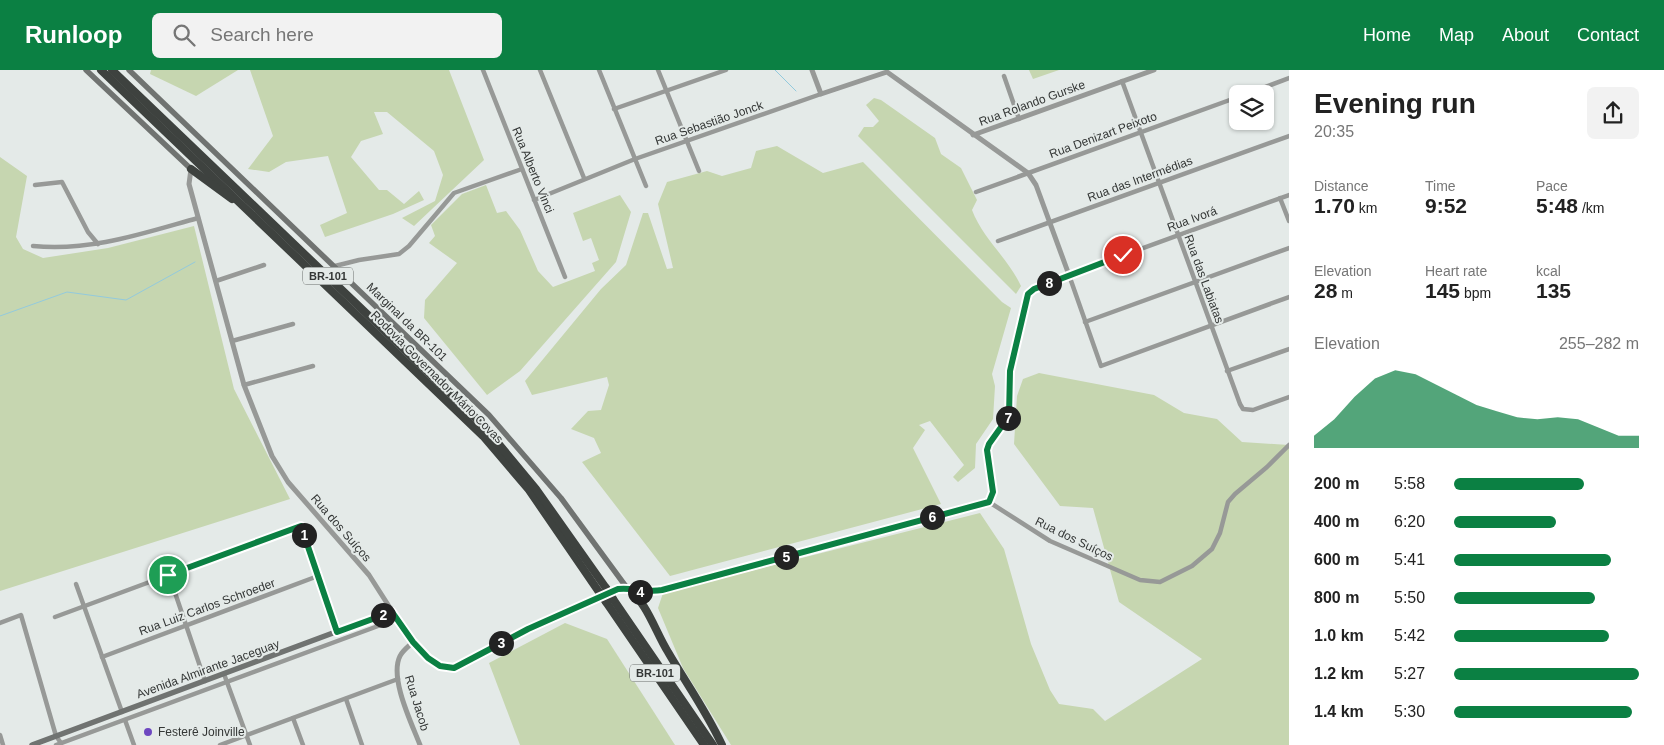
<!DOCTYPE html>
<html lang="en">
<head>
<meta charset="utf-8">
<style>
	:root { --surface:#fff; --page:#f2f2f2; --text:#222; --muted:#767676; --accent:#0b8043 }
	body { margin:0; font-family:Arial,sans-serif; background:var(--page); color:var(--text); height:100vh; display:flex; flex-direction:column; font-size:19px; white-space:nowrap }
	* { box-sizing:border-box; margin:0 }
	p { font-size:16px; color:var(--muted) }
	.icon { flex:none; width:28px; height:28px; fill:none; stroke:currentColor; stroke-width:2; stroke-linecap:round; stroke-linejoin:round }
	.map { position:relative; flex:1; overflow:hidden }
	.details { display:flex; flex-direction:column; background:var(--surface); width:375px }
	.details>* { flex:none }
	.controls { position:absolute; left:1229px; top:15px; display:grid; gap:10px }
	.controls a { display:grid; place-items:center; width:45px; height:45px; border-radius:8px; background:var(--surface); box-shadow:0 1px 4px #0004; font-size:25px }
	.pin { position:absolute; display:grid; place-items:center; width:42px; height:42px; color:#fff; margin:-21px; border:2px solid #fff; border-radius:50%; box-shadow:0 1px 5px #0007 }
	.km { position:absolute; width:25px; height:25px; margin:-12px; border-radius:50%; background:#222; color:#fff; font-size:14px; line-height:25px; text-align:center }
	.round { display:grid; place-items:center; flex:none; width:52px; height:52px; border-radius:8px; background:var(--page) }
	.overview { display:flex; align-items:center; justify-content:space-between; height:85px; padding:0 25px }
	h1 { font-size:28px; font-weight:700; line-height:38px }
	.figures { display:grid; grid-template-columns:repeat(3,1fr); gap:8px; height:85px; padding:5px 25px }
	.figures div { display:grid; align-content:center }
	.figures b { font-size:21px; font-weight:700 }
	.figures small { font-size:14px; font-weight:400 }
	.figures p { font-size:14px }
	.chart { height:140px; padding:10px 25px }
	.chart p { display:flex; justify-content:space-between }
	.chart svg { width:100%; height:90px; margin-top:5px; fill:var(--accent); opacity:.7 }
	ul { padding:0 25px; list-style:none; font-size:16px }
	li { display:grid; grid-template-columns:80px 60px 1fr; align-items:center; height:38px }
	li i { height:12px; border-radius:6px; background:var(--accent) }
	header { display:flex; align-items:center; gap:30px; box-sizing:border-box; height:70px; padding:0 25px; background:var(--accent); color:#fff }
	header strong { font-size:24px }
	nav { display:flex; gap:28px; margin-inline-start:auto; font-size:18px }
	.search { width:350px; height:45px; background:var(--page); display:flex; align-items:center; gap:12px; box-sizing:border-box; padding:0 18px; border-radius:8px; color:var(--muted); font-size:19px }
	main { display:flex; flex:1; min-height:0 }
	.map>svg:first-child { display:block }
</style>
</head>
<body>
<header>
<strong>Runloop</strong>
<div class="search"><svg class="icon" aria-label="search" viewBox="0 0 24 24"><circle cx="10" cy="10" r="6"/><path d="M15 15l6 6"/></svg>Search here</div>
<nav><a>Home</a><a>Map</a><a>About</a><a>Contact</a></nav>
</header>
<main>
<div class="map">
<svg width="1289" height="675" viewBox="0 0 1289 675">
	<rect width="100%" height="100%" fill="#e4eae8"/>
	<!-- green -->
	<g fill="#c6d6b0">
		<polygon points="151,0 238,0 196,26 150,4"/>
		<polygon points="250,0 449,0 484,90 414,156 402,148 435,131 443,105 434,81 387,42 374,42 383,64 361,71 351,87 379,120 387,120 404,134 419,121 424,130 393,144 325,167 320,155 347,143 328,86 286,92 269,102 248,99 273,66"/>
		<polygon points="1029,0 1059,0 1033,9"/>
		<path d="M874,28L881,30L935,68L941,84L961,98L977,130L972,140C983,169 1008,188 1021,216L1016,224L858,66L864,57H873L879,51L866,35Z"/>
		<polygon points="777,76 823,103 863,92 1002,232 1011,238 992,304 995,316 993,349 976,374 975,398 958,412 953,407 964,395 930,351 919,355 925,360 913,378 941,434 670,506 582,392 601,383 594,368 571,359 588,341 601,340 609,315 607,307 532,325 525,311 601,219 626,195 643,143 648,143 667,199 673,198 658,134 667,112 707,101 722,106 751,98 756,81"/>
		<polygon points="0,87 27,106 16,167 23,179 43,188 108,178 194,156 234,319 290,429 0,521"/>
		<polygon points="486,115 497,143 506,141 520,160 538,201 553,217 595,201 592,193 599,190 591,168 583,171 573,143 620,125 631,142 616,192 520,301 487,325 424,248 425,230 457,193 429,173 435,166 431,155 462,124"/>
		<polygon points="1039,303 1154,325 1184,343 1217,349 1242,372 1289,375 1289,675 731,675 683,598 658,538 663,523 980,443 1004,479 1031,574 1050,620 1059,634 1093,639 1105,651 1202,589 1119,532 1093,438 1060,436 1014,374 1017,326 1023,309"/>
		<polygon points="565,553 607,569 675,675 520,675 489,593"/>
	</g>
	<g fill="none" stroke-linecap="round" stroke-linejoin="round">
		<!-- stream -->
		<g stroke="#93cadd" stroke-width="1">
			<polyline points="775,0 796,21"/>
			<polyline points="0,246 67,222 126,230 195,192"/>
		</g>
		<!-- minor -->
		<g stroke="#979997" stroke-width="4.5">
			<polyline points="483,0 565,207"/>
			<polyline points="540,0 584,108"/>
			<polyline points="599,0 646,116"/>
			<polyline points="658,0 699,101"/>
			<polyline points="1004,6 1019,49"/>
			<polyline points="1122,11 1240,334 1243,339 1253,340 1289,327"/>
			<polyline points="1247,24 1289,8"/>
			<polyline points="614,39 726,0"/>
			<polyline points="35,115 62,112 88,162 98,174"/>
			<polyline points="976,122 1238,27"/>
			<polyline points="1289,125 1069,205 1101,296 1289,227"/>
			<polyline points="1280,128 1289,151"/>
			<polyline points="534,130 635,89 821,24"/>
			<polyline points="998,171 1289,66"/>
			<path d="M33,176C90,182 144,163 198,148"/>
			<polyline points="335,196 359,190 399,184 409,176 454,123 522,99"/>
			<polyline points="216,211 264,195"/>
			<polyline points="1085,252 1289,178"/>
			<polyline points="232,271 293,254"/>
			<polyline points="1227,301 1289,279"/>
			<polyline points="244,315 313,296"/>
			<polyline points="989,432 1050,471 1140,510 1160,512 1192,496 1212,479 1220,463 1228,432 1235,424 1267,397 1289,375"/>
			<polyline points="169,505 205,611"/>
			<polyline points="76,514 122,642"/>
			<polyline points="55,547 301,456 337,562"/>
			<polyline points="0,553 21,545 56,666 61,673"/>
			<polyline points="102,587 318,506"/>
			<polyline points="224,604 250,675"/>
			<polyline points="346,629 362,675"/>
			<polyline points="293,648 303,675"/>
			<polyline points="125,650 134,675"/>
			<polyline points="0,665 3,675"/>
			<polyline points="56,675 397,549"/>
			<polyline points="220,675 398,609"/>
		</g>
		<!-- tertiary -->
		<g stroke="#979997" stroke-width="5">
			<polyline points="973,65 1154,0"/>
			<polyline points="191,99 189,114 244,315 272,386 288,412 369,505 392,541"/>
			<polyline points="630,519 643,522 662,520 989,432 993,422 987,380 989,374 1009,347 1010,301 1028,224 1034,219 1069,205 1036,115 1028,103 887,2 821,24 812,0"/>
			<path d="M413,572C409,576 403,580 400,586C389,608 412,654 420,675"/>
		</g>
		<!-- secondary -->
		<g stroke="#707371" stroke-width="5.5">
			<polyline points="86,0 191,99"/>
			<polyline points="32,675 392,541 413,572 428,588 440,596 454,598 528,559 614,520 627,518 561,428 489,345 129,0"/>
		</g>
		<!-- motorway -->
		<g stroke="#3e423f" stroke-width="8">
			<polyline points="101,0 483,366 529,420 599,522"/>
			<polyline points="112,0 483,355 536,419 606,518"/>
			<polyline points="191,99 232,129"/>
			<path d="M627,518C647,532 655,561 668,582C686,613 707,642 722,675"/>
			<polyline points="613,529 713,675"/>
			<polyline points="606,532 704,675"/>
		</g>
		<!-- motorway-bridge -->
		<g stroke="#3e423f" stroke-width="8">
			<polyline points="606,518 613,529"/>
			<polyline points="599,522 606,532"/>
		</g>
	</g>
	<g fill="none" stroke-linecap="round" stroke-linejoin="round">
		<defs>
			<path id="route" d="M168,505L301,456L337,562L392,542L413,572L428,588L440,596L454,598L528,559L618,519C632,517 645,523 662,520L989,432L993,422L987,380L989,374L1009,346L1010,301L1028,224L1034,219L1123,185"/>
		</defs>
		<!-- route casing -->
		<use href="#route" stroke="#fff" stroke-width="10"/>
		<!-- route -->
		<use href="#route" stroke="#0b8043" stroke-width="6"/>
	</g>
	<!-- markers -->
	<circle fill="#6d47c0" stroke="#e4eae8" stroke-width="2" cx="148" cy="662" r="5"/>
	<g text-anchor="middle" dominant-baseline="central" stroke-width="4" stroke-linejoin="round" paint-order="stroke">
		<!-- shield labels -->
		<g fill="#e4eae8" stroke="#696d6b" stroke-width="1">
			<rect x="303" y="197.5" width="50" height="17" rx="4"/>
			<rect x="630" y="594.5" width="50" height="17" rx="4"/>
		</g>
		<g font-size="11" font-weight="bold" fill="#343736">
			<text x="328" y="206">BR-101</text>
			<text x="655" y="603">BR-101</text>
		</g>
		<!-- street labels -->
		<g font-size="12" fill="#343736" stroke="#e4eae8">
			<text transform="translate(1032 33) rotate(-20)">Rua Rolando Gurske</text>
			<text transform="translate(709 53) rotate(-19)">Rua Sebastião Jonck</text>
			<text transform="translate(1103 65) rotate(-20)">Rua Denizart Peixoto</text>
			<text transform="translate(533 100) rotate(68)">Rua Alberto Vinci</text>
			<text transform="translate(1140 109) rotate(-20)">Rua das Intermédias</text>
			<text transform="translate(1192 149) rotate(-20)">Rua Ivorá</text>
			<text transform="translate(1204 209) rotate(70)">Rua das Labiatas</text>
			<text transform="translate(407 252) rotate(44)">Marginal da BR-101</text>
			<text transform="translate(437 307) rotate(45)">Rodovia Governador Mário Covas</text>
			<text transform="translate(341 458) rotate(49)">Rua dos Suíços</text>
			<text transform="translate(1074 469) rotate(26)">Rua dos Suíços</text>
			<text transform="translate(207 537) rotate(-20)">Rua Luiz Carlos Schroeder</text>
			<text transform="translate(208 599) rotate(-20)">Avenida Almirante Jaceguay</text>
			<text transform="translate(417 633) rotate(73)">Rua Jacob</text>
		</g>
		<!-- poi labels -->
		<g font-size="12" fill="#343736" stroke="#e4eae8" text-anchor="start">
			<text x="158" y="662">Festerê Joinville</text>
		</g>
	</g>
</svg>
<div class="controls">
<a><svg class="icon" aria-label="layers" viewBox="0 0 24 24"><path d="M12 4l9 5-9 5-9-5zM3 14l9 5 9-5"/></svg></a>
</div>
<div class="pin" style="left:168px;top:505px;background:#1e9e55"><svg class="icon" aria-label="arrive" viewBox="0 0 24 24"><path d="M6 21V4h12l-3 4 3 4H6"/></svg></div>
<div class="pin" style="left:1123px;top:185px;background:#d93025"><svg class="icon" aria-label="check" viewBox="0 0 24 24"><path d="M5 12l5 5 9-10"/></svg></div>
<b class="km" style="left:304px;top:465px">1</b>
<b class="km" style="left:383px;top:545px">2</b>
<b class="km" style="left:501px;top:573px">3</b>
<b class="km" style="left:640px;top:522px">4</b>
<b class="km" style="left:786px;top:487px">5</b>
<b class="km" style="left:932px;top:447px">6</b>
<b class="km" style="left:1008px;top:348px">7</b>
<b class="km" style="left:1049px;top:213px">8</b>
</div>
<section class="details">
<div class="overview"><div><h1>Evening run</h1><p>20:35</p></div><a class="round"><svg class="icon" aria-label="share" viewBox="0 0 24 24"><path d="M12 15V3M7 8l5-5 5 5M5 13v7h14v-7"/></svg></a></div>
<div class="figures">
<div><p>Distance</p><b>1.70<small> km</small></b></div>
<div><p>Time</p><b>9:52</b></div>
<div><p>Pace</p><b>5:48<small> /km</small></b></div>
</div>
<div class="figures">
<div><p>Elevation</p><b>28<small> m</small></b></div>
<div><p>Heart rate</p><b>145<small> bpm</small></b></div>
<div><p>kcal</p><b>135</b></div>
</div>
<div class="chart"><p><span>Elevation</span>255–282 m</p>
<svg viewBox="0 0 160 44" preserveAspectRatio="none"><path d="M0 44V38L10 30L20 19L30 10L40 6L50 8L60 13L70 18L80 23L90 26L100 29L110 30L120 29L130 30L140 34L150 38L160 38V44z"/></svg>
</div>
<ul>
<li><b>200 m</b>5:58<i style="width:70%"></i></li>
<li><b>400 m</b>6:20<i style="width:55%"></i></li>
<li><b>600 m</b>5:41<i style="width:85%"></i></li>
<li><b>800 m</b>5:50<i style="width:76%"></i></li>
<li><b>1.0 km</b>5:42<i style="width:84%"></i></li>
<li><b>1.2 km</b>5:27<i style="width:100%"></i></li>
<li><b>1.4 km</b>5:30<i style="width:96%"></i></li>
</ul>
</section>
</main>
</body>
</html>
